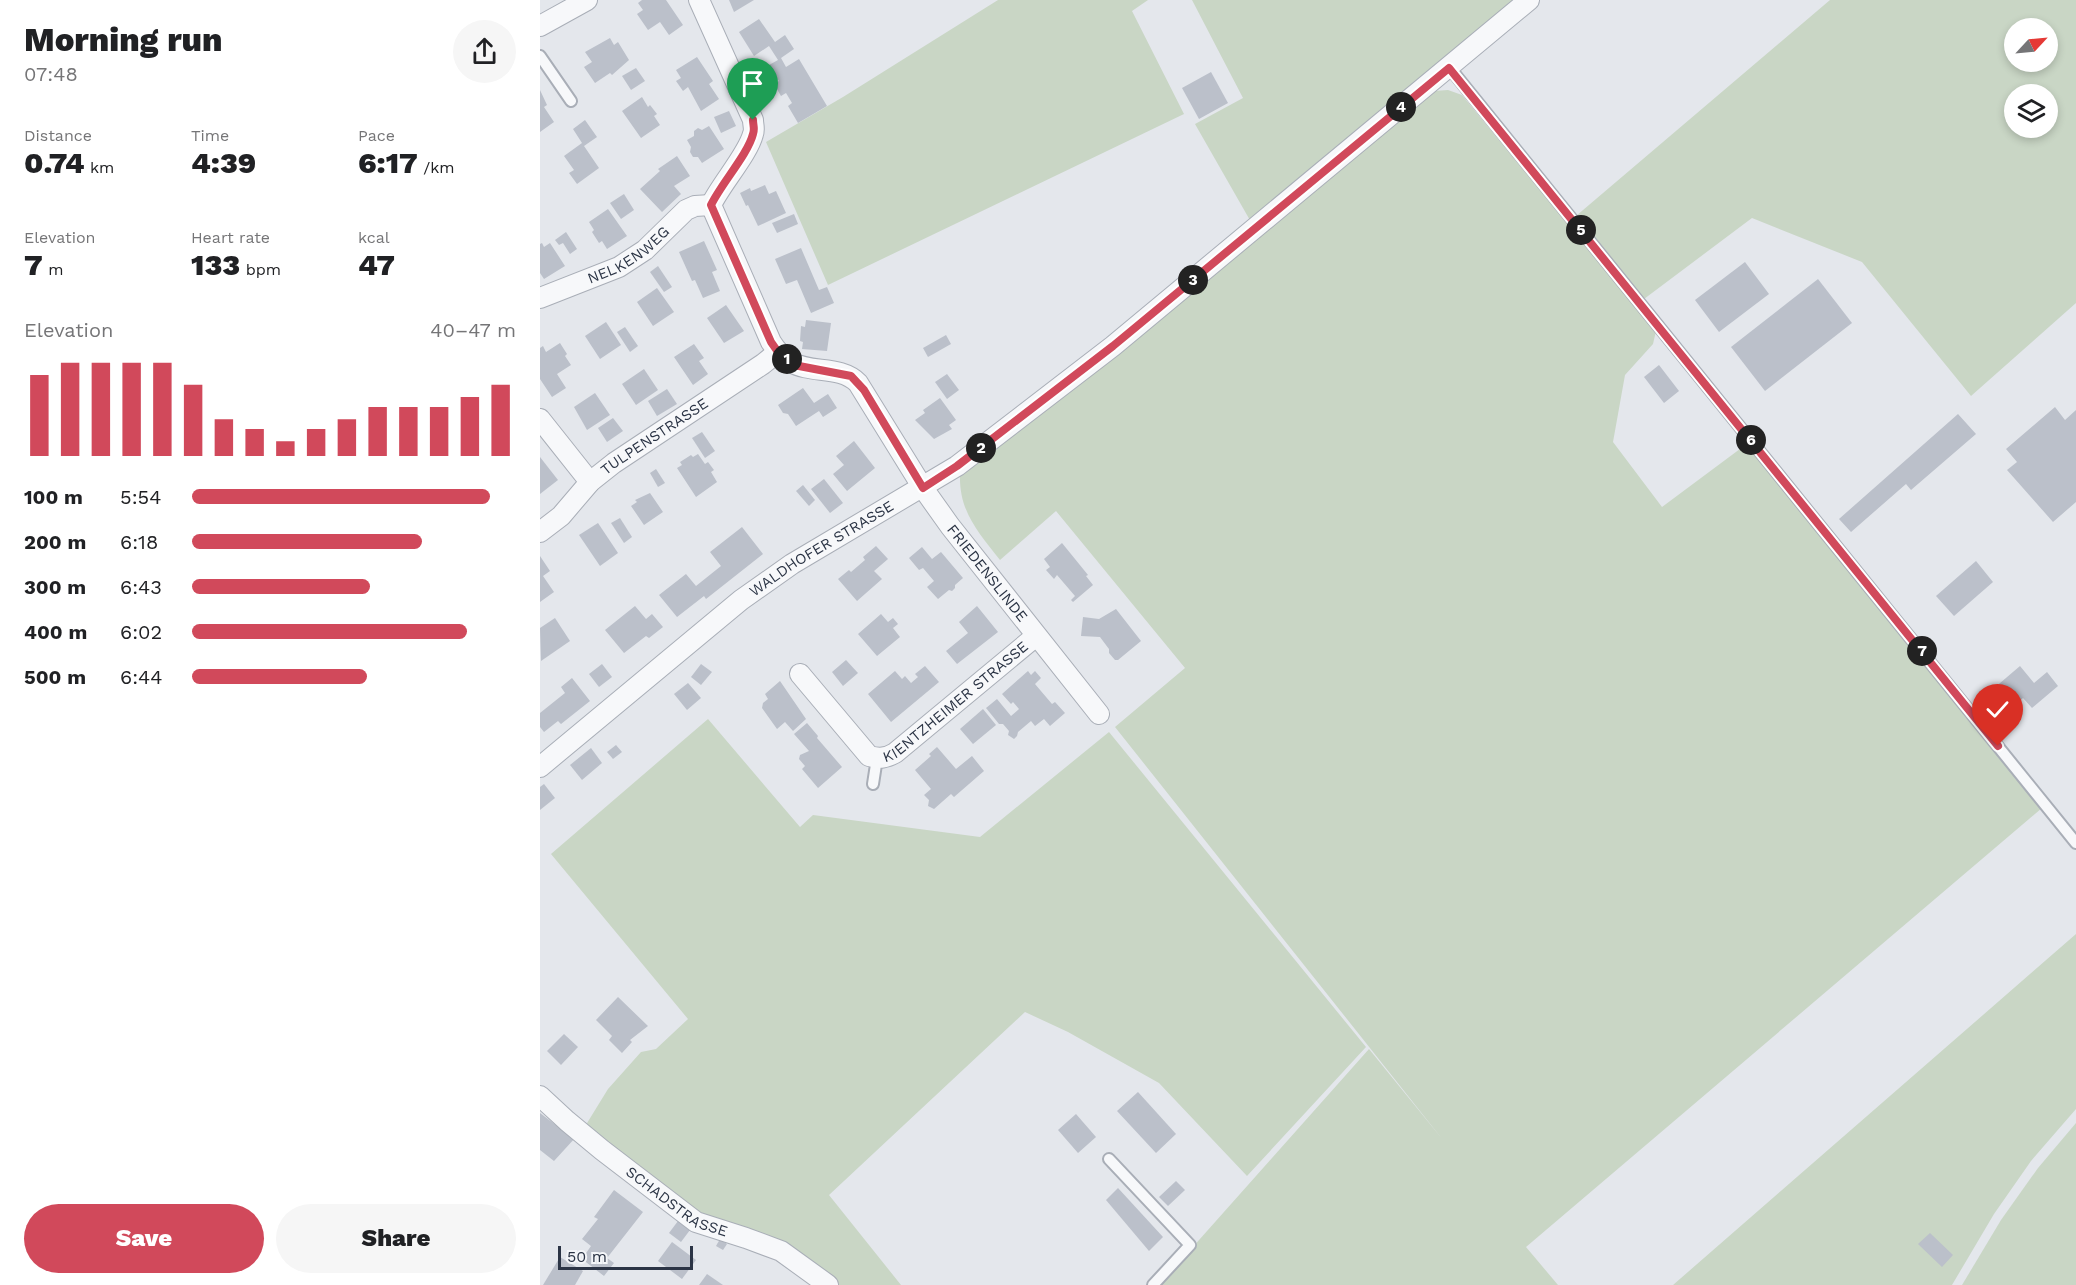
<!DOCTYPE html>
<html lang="en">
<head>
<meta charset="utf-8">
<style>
	:root { --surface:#fff; --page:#f6f6f6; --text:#202124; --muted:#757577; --accent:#d1495b }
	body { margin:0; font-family:"Work Sans",sans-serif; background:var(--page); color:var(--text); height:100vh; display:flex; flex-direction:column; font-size:22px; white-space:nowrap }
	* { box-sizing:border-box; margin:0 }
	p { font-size:20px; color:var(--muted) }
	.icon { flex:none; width:33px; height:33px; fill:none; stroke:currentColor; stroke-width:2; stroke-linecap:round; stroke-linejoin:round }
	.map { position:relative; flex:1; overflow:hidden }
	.side { display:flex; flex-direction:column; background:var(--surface); width:540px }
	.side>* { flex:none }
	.needle { width:39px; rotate:64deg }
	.buttons { position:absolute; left:1464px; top:18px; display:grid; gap:12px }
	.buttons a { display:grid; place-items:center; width:54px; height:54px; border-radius:50%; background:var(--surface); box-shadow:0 3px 9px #0003; font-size:30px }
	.scale { position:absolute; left:18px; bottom:15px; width:135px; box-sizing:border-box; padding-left:6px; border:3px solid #2b3445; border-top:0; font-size:16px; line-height:21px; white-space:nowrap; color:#2b3445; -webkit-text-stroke:4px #f4f6f9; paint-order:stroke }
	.pin { position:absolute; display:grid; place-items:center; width:51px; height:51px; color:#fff; margin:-62px -26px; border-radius:50% 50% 50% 0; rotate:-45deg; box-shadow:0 0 6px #0007 }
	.pin .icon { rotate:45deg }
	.km { position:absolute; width:30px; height:30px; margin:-15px; border-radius:50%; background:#222; color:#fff; font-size:16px; line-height:30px; text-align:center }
	.round { display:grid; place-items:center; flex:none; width:63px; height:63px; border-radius:32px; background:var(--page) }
	.summary { display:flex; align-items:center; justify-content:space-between; height:102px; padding:0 24px }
	h1 { font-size:33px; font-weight:800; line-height:45px }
	.metrics { display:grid; grid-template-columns:repeat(3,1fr); gap:9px; height:102px; padding:6px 24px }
	.metrics div { display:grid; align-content:center }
	.metrics b { font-size:30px; font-weight:800 }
	.metrics small { font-size:16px; font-weight:400 }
	.metrics p { font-size:16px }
	.chart { height:168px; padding:12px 24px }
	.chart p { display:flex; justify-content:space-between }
	.chart svg { width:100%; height:108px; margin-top:6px; stroke:var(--accent); stroke-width:6 }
	.button { display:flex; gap:12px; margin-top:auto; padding:12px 24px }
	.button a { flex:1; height:69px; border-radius:36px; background:var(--accent); color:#fff; font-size:24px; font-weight:800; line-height:69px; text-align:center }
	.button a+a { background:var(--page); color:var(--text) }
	ul { padding:0 24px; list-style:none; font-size:20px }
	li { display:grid; grid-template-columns:96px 72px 1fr; align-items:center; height:45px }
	li i { height:15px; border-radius:8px; background:var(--accent) }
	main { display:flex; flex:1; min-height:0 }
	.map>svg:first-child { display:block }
</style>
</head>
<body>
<main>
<section class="side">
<div class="summary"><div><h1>Morning run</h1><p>07:48</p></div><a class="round"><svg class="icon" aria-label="share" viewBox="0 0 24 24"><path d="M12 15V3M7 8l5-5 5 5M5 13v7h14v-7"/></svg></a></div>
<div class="metrics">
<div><p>Distance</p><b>0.74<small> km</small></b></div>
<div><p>Time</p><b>4:39</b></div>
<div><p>Pace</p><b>6:17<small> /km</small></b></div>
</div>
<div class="metrics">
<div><p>Elevation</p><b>7<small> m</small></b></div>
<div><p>Heart rate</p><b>133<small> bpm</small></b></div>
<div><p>kcal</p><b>47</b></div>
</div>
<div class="chart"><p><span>Elevation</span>40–47 m</p>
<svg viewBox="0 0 160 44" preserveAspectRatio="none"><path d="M5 44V11M15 44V6M25 44V6M35 44V6M45 44V6M55 44V15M65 44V29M75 44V33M85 44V38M95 44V33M105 44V29M115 44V24M125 44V24M135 44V24M145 44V20M155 44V15"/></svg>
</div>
<ul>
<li><b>100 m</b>5:54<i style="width:92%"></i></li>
<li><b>200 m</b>6:18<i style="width:71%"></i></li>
<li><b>300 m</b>6:43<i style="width:55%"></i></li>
<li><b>400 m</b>6:02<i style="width:85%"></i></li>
<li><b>500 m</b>6:44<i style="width:54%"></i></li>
</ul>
<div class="button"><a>Save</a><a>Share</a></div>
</section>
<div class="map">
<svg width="1536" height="1285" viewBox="0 0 1536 1285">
	<rect width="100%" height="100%" fill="#e4e7ec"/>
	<!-- green -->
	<g fill="#c9d6c5" fill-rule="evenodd">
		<polygon points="458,0 608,0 592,11 644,114 288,285 226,142 303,97"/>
		<polygon points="652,0 978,0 711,222 655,124 703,98"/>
		<path d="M1290,0H1536V303L1431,396L1322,262L1212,218L1104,299L1036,216ZM1474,28H1508V62H1474ZM1474,94H1508V128H1474Z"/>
		<path d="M908,90L922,95L1116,331L1113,344L1085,375L1073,442L1122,507L1208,443L1502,808L986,1247L1018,1285H619L829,1049L903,1140L575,727L645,668L516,511L460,560C439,533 419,512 420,475L894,91Z"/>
		<polygon points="168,719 260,827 273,815 440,837 569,732 826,1047 707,1176 619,1083 528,1032 485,1012 289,1195 361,1285 294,1285 158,1217 44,1128 68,1089 101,1052 116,1049 148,1019 11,854"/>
		<polygon points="1536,934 1536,1109 1491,1161 1454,1214 1412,1285 1133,1285"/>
		<polygon points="1536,1123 1536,1285 1422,1285 1461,1220 1498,1168"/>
	</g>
	<!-- building -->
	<g fill="#bbc0ca">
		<polygon points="102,0 126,0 143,25 129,35 120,22 108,30 97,14 103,10 98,3"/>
		<polygon points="189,0 214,0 194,12"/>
		<polygon points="219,19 235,42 245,35 254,49 241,58 246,67 259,59 287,106 258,123 248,106 252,103 246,93 241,96 234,84 239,81 229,65 238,60 229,46 214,56 199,32"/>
		<polygon points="70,38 74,45 78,42 89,60 72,75 70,73 55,83 44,67 52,62 45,52"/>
		<polygon points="157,57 173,81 169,84 179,99 161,111 148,87 143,91 136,81 141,78 136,70"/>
		<polygon points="96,68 105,81 91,90 82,76"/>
		<polygon points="671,72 688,103 659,119 642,88"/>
		<polygon points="0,90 7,105 4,107 14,122 0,132"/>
		<polygon points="102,97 108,107 110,105 117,114 114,116 120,125 101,138 82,111"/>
		<polygon points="189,111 196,126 181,133 174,117"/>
		<polygon points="45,120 57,137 44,146 59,168 37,184 29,173 34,170 24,156 42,143 33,129"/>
		<polygon points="169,126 184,149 162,163 158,157 153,157 150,152 151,147 147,140 154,136 154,131 158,128 162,130"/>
		<polygon points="137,156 150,176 134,186 141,194 122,212 100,189 120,171 118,169"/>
		<polygon points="225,185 229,194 236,191 246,213 218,226 208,205 206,206 200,193 210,188 211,191"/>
		<polygon points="84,194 94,210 81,219 70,203"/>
		<polygon points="68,209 87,236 67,249 62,241 59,243 52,232 54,230 49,222"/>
		<polygon points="254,214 258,224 237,233 232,223"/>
		<polygon points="26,232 37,249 30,254 23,243 19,245 15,240"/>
		<polygon points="164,241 177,270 172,272 180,291 163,298 155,280 152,281 139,252"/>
		<polygon points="2,243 4,247 10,243 25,266 4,279 0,273 0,244"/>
		<polygon points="261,248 279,290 287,287 294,303 271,313 257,280 246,284 235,259"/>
		<polygon points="1205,262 1229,294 1179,332 1155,300"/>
		<polygon points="118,266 132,287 124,292 110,272"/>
		<polygon points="1278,279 1312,323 1225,391 1191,347"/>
		<polygon points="117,288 134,312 113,326 97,302"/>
		<polygon points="186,305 204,331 184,343 167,318"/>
		<polygon points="266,320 291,323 287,351 262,349 263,342 260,341 261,326 265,327"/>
		<polygon points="66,322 81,345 60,359 45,336"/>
		<polygon points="85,327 98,346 90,352 77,332"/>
		<polygon points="406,335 411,344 388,357 383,348"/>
		<polygon points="20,343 27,354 25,356 31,365 17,374 26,388 12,397 0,379 0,348 3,346 6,352"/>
		<polygon points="154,344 164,358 159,361 168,374 153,385 134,357"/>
		<polygon points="1119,365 1139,391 1124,403 1104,377"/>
		<polygon points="104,369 118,390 96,405 82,384"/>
		<polygon points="407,374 419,390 407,399 395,382"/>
		<polygon points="263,388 274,403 288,394 297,408 283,417 279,411 256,426 248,414 243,413 238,405"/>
		<polygon points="127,389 137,404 117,416 108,401"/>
		<polygon points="55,393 70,415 47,430 34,407"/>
		<polygon points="400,398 416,420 409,425 412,429 394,439 375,420 385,413 383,410"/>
		<polygon points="1515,407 1525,420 1536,410 1536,502 1513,522 1467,470 1477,462 1466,449"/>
		<polygon points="1418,414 1436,434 1371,490 1366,484 1311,532 1299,519"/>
		<polygon points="73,418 83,431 67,442 58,428"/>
		<polygon points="162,432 175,451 165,458 152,438"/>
		<polygon points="314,441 335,468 307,491 293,474 304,465 296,456"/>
		<polygon points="158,454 165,464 168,462 174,470 171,472 177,482 156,497 137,468 142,465 140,462 151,455 153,457"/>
		<polygon points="0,457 18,480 0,494"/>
		<polygon points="116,469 125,483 118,487 110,473"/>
		<polygon points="284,479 303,503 290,513 271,489"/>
		<polygon points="263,485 275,500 269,506 256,491"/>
		<polygon points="110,493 123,512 104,525 91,506 97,502 95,500"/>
		<polygon points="80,518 92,537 84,543 71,523"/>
		<polygon points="58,523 78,553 60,566 39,535"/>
		<polygon points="202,527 223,554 166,599 164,596 137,617 119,595 146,574 156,586 181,566 170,552"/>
		<polygon points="522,543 548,575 546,576 553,585 533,602 531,600 535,596 517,575 514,579 506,570 510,567 504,559"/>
		<polygon points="336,546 348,559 334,571 342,579 317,601 298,579 309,570 311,572 325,560 323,557"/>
		<polygon points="382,547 392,559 401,552 423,578 415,585 415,588 412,591 409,590 398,599 387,587 394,581 383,568 379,570 369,558"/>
		<polygon points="0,556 10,571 3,576 14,592 0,602"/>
		<polygon points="1436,561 1453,582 1414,616 1396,596"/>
		<polygon points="95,606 106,619 112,614 123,627 109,638 106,636 84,653 65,630"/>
		<polygon points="437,606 458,632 417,664 406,651 428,633 419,622"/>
		<polygon points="576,609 601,641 578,660 575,660 569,653 569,649 560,637 541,636 543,617 559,619"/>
		<polygon points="341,614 348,622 353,618 358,624 353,628 360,637 337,656 318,634"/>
		<polygon points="15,618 30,641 1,661 0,628"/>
		<polygon points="306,660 318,673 303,686 292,672"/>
		<polygon points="62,664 72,677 59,687 49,674"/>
		<polygon points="161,664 172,672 161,685 151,677"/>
		<polygon points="385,666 399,682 351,722 328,694 355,671 362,679 365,676 371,683 378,677 375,674"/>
		<polygon points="1480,666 1494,683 1507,672 1518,686 1492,708 1483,698 1470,709 1453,689"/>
		<polygon points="488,671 491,675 495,671 501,678 495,684 512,704 515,702 525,713 510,726 504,719 495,726 491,721 478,732 477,736 474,739 468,735 469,731 463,724 459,724 446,708 457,699 471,716 479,709 473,702 471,704 462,694"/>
		<polygon points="32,678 50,701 21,724 18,721 4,732 0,727 0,713 25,693 21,687"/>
		<polygon points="240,681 266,719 253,731 245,722 237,729 222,708 223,703 228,699 225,694"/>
		<polygon points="148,683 161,698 147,710 134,694"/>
		<polygon points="443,709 456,725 433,744 420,729"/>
		<polygon points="267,723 278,736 277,738 302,767 278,788 262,769 265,766 259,759 260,755 269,751 254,734"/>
		<polygon points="76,745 82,752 73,759 67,752"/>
		<polygon points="397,747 416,769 432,756 444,771 414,797 411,794 394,809 388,806 389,800 384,795 391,789 375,770 391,756 389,754"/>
		<polygon points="51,748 62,763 42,780 30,765"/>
		<polygon points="4,784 15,798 0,810 0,787"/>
		<polygon points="78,997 108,1026 90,1040 92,1042 82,1053 69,1040 72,1036 56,1020"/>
		<polygon points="24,1034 38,1047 21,1065 7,1051"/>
		<polygon points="598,1092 636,1134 616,1153 577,1111"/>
		<polygon points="0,1113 21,1129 23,1126 35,1138 14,1161 0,1150"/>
		<polygon points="536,1114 556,1137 538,1153 518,1130"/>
		<polygon points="636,1181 645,1190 628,1206 619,1197"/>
		<polygon points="578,1188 623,1237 609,1251 566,1200"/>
		<polygon points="74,1190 103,1212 67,1258 74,1263 64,1276 42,1259 51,1246 42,1239 58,1219 54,1217"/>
		<polygon points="138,1221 150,1230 141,1242 129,1233"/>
		<polygon points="1390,1233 1413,1255 1402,1267 1378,1244"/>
		<polygon points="180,1239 187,1244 183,1250 176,1246"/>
		<polygon points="132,1242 156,1260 142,1279 118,1261"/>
		<polygon points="20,1257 43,1271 35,1285 3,1285"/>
		<polygon points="167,1274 183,1285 159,1285"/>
	</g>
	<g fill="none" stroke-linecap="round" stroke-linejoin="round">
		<defs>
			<g id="service">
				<polyline points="0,56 31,101"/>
				<polyline points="909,67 1536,843"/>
				<polyline points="333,784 337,758"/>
				<polyline points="569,1159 650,1245 613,1285"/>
			</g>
			<g id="minor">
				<path id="s1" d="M159,0L213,120C213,125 215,129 213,134C208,154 181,184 171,205L231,342C236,350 242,357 251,362C271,374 300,365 318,383L383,488L410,526L559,714"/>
				<polyline points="0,26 47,0"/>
				<path id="s2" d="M0,298L79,267L105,250L146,210L155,206L171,205"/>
				<polyline points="0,419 50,482"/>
				<path id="s3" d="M0,532L21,516L50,482L74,463L223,364L238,352"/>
				<path id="s4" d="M260,674L329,756C340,759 346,758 355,753L496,636"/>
				<path id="s5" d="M0,767L201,600L252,564L417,466L573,346L989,0"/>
				<path id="s6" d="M0,1096L27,1121L62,1150L156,1222L206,1238L241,1251L288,1285"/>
			</g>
		</defs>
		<!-- service casing -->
		<use href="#service" stroke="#a9aeb7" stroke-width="14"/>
		<!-- minor casing -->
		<use href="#minor" stroke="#a9aeb7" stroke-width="22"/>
		<!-- service -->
		<use href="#service" stroke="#f7f8fa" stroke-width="10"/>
		<!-- minor -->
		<use href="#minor" stroke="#f7f8fa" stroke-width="20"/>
	</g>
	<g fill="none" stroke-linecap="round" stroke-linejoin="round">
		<defs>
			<path id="route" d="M213,120C213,125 215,129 213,134C208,154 181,184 171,205L231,342L238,352L250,362L259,366L311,376L324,390L383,488L417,466L573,346L909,68L1458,746"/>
		</defs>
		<!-- route casing -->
		<use href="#route" stroke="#fff" stroke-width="12"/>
		<!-- route -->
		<use href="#route" stroke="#d1495b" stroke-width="8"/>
	</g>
	<g text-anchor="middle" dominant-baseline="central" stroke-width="5" stroke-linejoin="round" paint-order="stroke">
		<!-- street labels -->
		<g font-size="15" fill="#2b3445" stroke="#f4f6f9">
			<text stroke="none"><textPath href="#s2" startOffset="99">NELKENWEG</textPath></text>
			<text stroke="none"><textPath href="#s3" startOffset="150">TULPENSTRASSE</textPath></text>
			<text stroke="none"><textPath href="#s5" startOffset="357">WALDHOFER STRASSE</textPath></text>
			<text stroke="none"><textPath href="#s1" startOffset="708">FRIEDENSLINDE</textPath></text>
			<text stroke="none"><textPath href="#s4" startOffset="213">KIENTZHEIMER STRASSE</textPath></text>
			<text stroke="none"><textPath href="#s6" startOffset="174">SCHADSTRASSE</textPath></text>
		</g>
	</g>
</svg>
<div class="buttons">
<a><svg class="needle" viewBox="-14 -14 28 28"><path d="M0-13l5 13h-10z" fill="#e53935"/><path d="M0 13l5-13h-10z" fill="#757577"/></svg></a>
<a><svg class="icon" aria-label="layers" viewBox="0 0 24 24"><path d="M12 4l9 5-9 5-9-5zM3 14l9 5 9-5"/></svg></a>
</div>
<div class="scale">50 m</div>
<div class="pin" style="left:213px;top:120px;background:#1e9e55"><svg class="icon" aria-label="arrive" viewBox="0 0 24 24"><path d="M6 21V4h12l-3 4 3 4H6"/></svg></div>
<div class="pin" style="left:1458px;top:746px;background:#d93025"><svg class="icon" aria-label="check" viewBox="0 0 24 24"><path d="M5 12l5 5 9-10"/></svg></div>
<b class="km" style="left:247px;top:359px">1</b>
<b class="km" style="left:441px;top:448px">2</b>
<b class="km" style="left:653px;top:280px">3</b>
<b class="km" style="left:861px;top:107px">4</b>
<b class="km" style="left:1041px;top:230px">5</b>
<b class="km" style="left:1211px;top:440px">6</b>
<b class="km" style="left:1382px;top:651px">7</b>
</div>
</main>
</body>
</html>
